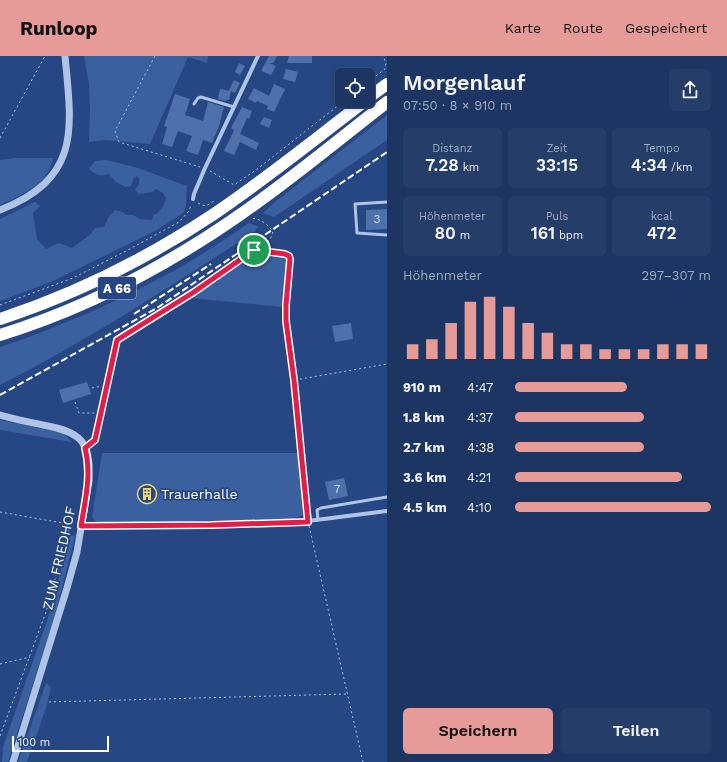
<!DOCTYPE html>
<html lang="de">
<head>
<meta charset="utf-8">
<style>
	:root { --surface:#1c3563; --page:#253d69; --text:#f1f3f6; --muted:#a0abbe; --line:#3a5078; --accent:#e69b98 }
	body { margin:0; font-family:"Work Sans",sans-serif; background:var(--page); color:var(--text); height:100vh; display:flex; flex-direction:column; font-size:15px; white-space:nowrap }
	* { box-sizing:border-box; margin:0 }
	p { font-size:13px; color:var(--muted) }
	.icon { flex:none; width:22px; height:22px; fill:none; stroke:currentColor; stroke-width:2; stroke-linecap:round; stroke-linejoin:round }
	.map { position:relative; flex:1; overflow:hidden }
	.side { display:flex; flex-direction:column; background:var(--surface); width:340px }
	.side>* { flex:none }
	.controls { position:absolute; left:335px; top:12px; display:grid; gap:8px }
	.controls a { display:grid; place-items:center; width:40px; height:40px; border-radius:6px; background:var(--surface); box-shadow:0 2px 6px #0003,0 0 0 1px var(--line); font-size:20px }
	.scale { position:absolute; left:12px; bottom:10px; width:97px; box-sizing:border-box; padding-left:4px; border:2px solid #fff; border-top:0; font-size:11px; line-height:14px; white-space:nowrap; color:#fff; -webkit-text-stroke:3px #264784; paint-order:stroke }
	.pin { position:absolute; display:grid; place-items:center; width:34px; height:34px; color:#fff; margin:-17px; border:2px solid #fff; border-radius:50%; box-shadow:0 1px 4px #0007 }
	.round { display:grid; place-items:center; flex:none; width:42px; height:42px; border-radius:6px; background:var(--page) }
	.summary { display:flex; align-items:center; justify-content:space-between; height:68px; padding:0 16px }
	h1 { font-size:22px; font-weight:600; line-height:30px }
	.metrics { display:grid; grid-template-columns:repeat(3,1fr); gap:6px; height:68px; padding:4px 16px }
	.metrics div { display:grid; align-content:center; border-radius:6px; background:var(--page); text-align:center }
	.metrics b { font-size:17px; font-weight:600 }
	.metrics small { font-size:11px; font-weight:400 }
	.metrics p { font-size:11px }
	.chart { height:112px; padding:8px 16px }
	.chart p { display:flex; justify-content:space-between }
	.chart svg { width:100%; height:72px; margin-top:4px; stroke:var(--accent); stroke-width:6 }
	.primary-button { display:flex; gap:8px; margin-top:auto; padding:8px 16px }
	.primary-button a { flex:1; height:46px; border-radius:6px; background:var(--accent); color:#111; font-size:16px; font-weight:600; line-height:46px; text-align:center }
	.primary-button a+a { background:var(--page); color:var(--text) }
	ul { padding:0 16px; list-style:none; font-size:13px }
	li { display:grid; grid-template-columns:64px 48px 1fr; align-items:center; height:30px }
	li i { height:10px; border-radius:5px; background:var(--accent) }
	header { display:flex; align-items:center; gap:24px; box-sizing:border-box; height:56px; padding:0 20px; background:var(--accent); color:#111 }
	header strong { font-size:19px }
	nav { display:flex; gap:22px; margin-inline-start:auto; font-size:14px }
	main { display:flex; flex:1; min-height:0 }
	.map>svg:first-child { display:block }
</style>
</head>
<body>
<header>
<strong>Runloop</strong>
<nav><a>Karte</a><a>Route</a><a>Gespeichert</a></nav>
</header>
<main>
<div class="map">
<svg width="387" height="706" viewBox="0 0 387 706">
	<rect width="100%" height="100%" fill="#264784"/>
	<!-- green -->
	<g fill="#3a60a0">
		<polygon points="84,0 208,0 207,7 188,1 150,88 106,84 89,86 90,53 89,28"/>
		<polygon points="387,59 387,84 274,161 263,157 275,146"/>
		<path d="M16,102H53C52,106 51,110 49,114C42,131 15,142 0,149V104Z"/>
		<path d="M106,104L138,112L187,130L186,149L184,156L177,161L155,175L51,226L0,245V163L35,146L40,150L33,157L37,183L46,193L59,187L72,192L91,178L95,172L104,171L108,162L115,154L123,156L126,159H133L140,163L152,164L153,159C161,157 164,149 166,142L163,137L156,133L152,136L139,138L135,134L139,128V122L137,120L134,122L131,130L125,131L116,126L109,118C100,121 96,119 89,113L95,105Z"/>
		<path d="M249,167L259,171L255,174L256,175C172,229 89,284 0,329V291C57,272 112,248 164,220C194,205 222,185 249,167Z"/>
		<path d="M267,196C273,197 281,197 286,201C292,206 286,225 285,231C284,238 284,244 284,251L189,242L250,200L256,197Z"/>
		<polygon points="0,364 58,376 66,380 72,386 0,374"/>
		<polygon points="102,397 299,397 304,452 303,459 292,463 99,467 94,464 92,461"/>
		<polygon points="70,479 75,480 56,556 8,706 2,706 3,691 49,559"/>
		<polygon points="46,627 51,631 46,652 27,706 18,706"/>
	</g>
	<!-- building -->
	<g fill="#4e70ab">
		<polygon points="269,0 277,0 273,7 269,7 276,10 271,19 261,15"/>
		<polygon points="289,0 312,0 312,7 287,7"/>
		<polygon points="239,7 245,10 240,19 235,16"/>
		<polygon points="286,13 298,16 295,26 283,23"/>
		<polygon points="234,24 240,27 235,37 229,34"/>
		<polygon points="274,28 285,33 274,56 267,53 268,50 257,45 256,47 248,43 254,32 269,40"/>
		<polygon points="220,33 231,35 229,44 226,44 226,45 218,43"/>
		<polygon points="175,38 190,43 185,59 203,65 208,46 224,51 219,70 212,87 203,84 198,99 186,95 192,80 178,75 172,91 162,88 167,71 164,70"/>
		<polygon points="242,51 252,55 249,63 247,62 240,78 259,87 256,94 240,86 234,99 224,95 234,74 231,72"/>
		<polygon points="264,61 272,64 269,72 260,68"/>
		<polygon points="387,153 387,173 366,174 366,154"/>
		<polygon points="351,267 353,283 335,286 332,270"/>
		<polygon points="87,326 91,338 63,347 59,334"/>
		<polygon points="344,422 348,440 329,444 325,426"/>
		<polygon points="138,433 155,433 156,442 138,442"/>
	</g>
	<g fill="none" stroke-linecap="round" stroke-linejoin="round">
		<!-- path -->
		<g stroke="#afc4e7" stroke-width="1" stroke-dasharray="2 3" stroke-linecap="butt">
			<polyline points="155,0 115,75 119,86 200,111"/>
			<polyline points="368,26 385,13 386,7 383,0"/>
			<polyline points="0,82 45,0"/>
			<polyline points="210,115 234,129 256,114 344,45"/>
			<path d="M198,147C205,151 207,150 214,145L216,146"/>
			<path d="M255,194C264,195 285,195 290,203L286,249V265L294,324L307,459"/>
			<polyline points="0,249 73,222 126,195 179,166 189,155 191,149"/>
			<path d="M121,282L194,236L270,184L273,176C268,168 261,163 251,162"/>
			<polyline points="295,324 387,308"/>
			<polyline points="92,332 102,330"/>
			<polyline points="75,346 79,357 96,357"/>
			<polyline points="0,456 74,469"/>
			<polyline points="309,470 363,706"/>
			<polyline points="0,608 30,601"/>
			<polyline points="49,646 346,638"/>
			<polyline points="0,680 46,556 70,468"/>
		</g>
		<!-- service -->
		<g stroke="#afc4e7" stroke-width="3">
			<polyline points="194,48 198,42 201,41 234,51"/>
			<polyline points="387,146 355,148 357,177 387,179"/>
			<polyline points="85,392 95,384 117,284"/>
			<polyline points="318,464 317,454 321,452 387,441"/>
		</g>
		<!-- minor -->
		<g stroke="#afc4e7" stroke-width="4">
			<polyline points="193,143 194,138 205,112 258,0"/>
			<polyline points="81,470 211,469 308,465 387,455"/>
		</g>
		<!-- tertiary -->
		<g stroke="#afc4e7" stroke-width="7">
			<path d="M0,154C81,122 72,74 65,0"/>
			<path d="M0,359C14,363 29,366 43,369C81,376 91,385 89,425L77,496L67,532L13,706"/>
		</g>
		<!-- motorway -->
		<g stroke="#fff" stroke-width="12">
			<polyline points="368,42 387,28"/>
			<path d="M0,263C76,238 148,202 214,158C266,123 315,83 365,45"/>
			<path d="M0,279C71,257 139,224 202,184C267,143 327,93 387,46"/>
		</g>
		<!-- rail -->
		<g stroke="#fff" stroke-width="2" stroke-dasharray="7 3" stroke-linecap="butt">
			<polyline points="134,258 211,208"/>
			<polyline points="0,339 157,252 387,96"/>
		</g>
	</g>
	<g fill="none" stroke-linecap="round" stroke-linejoin="round">
		<defs>
			<path id="route" d="M254,194L285,198L289,200L290,203L286,249V265L294,324L308,466L211,469L81,470C85,444 92,419 85,392L95,384L117,284L194,236Z"/>
		</defs>
		<!-- route casing -->
		<use href="#route" stroke="#fff" stroke-width="8"/>
		<!-- route -->
		<use href="#route" stroke="#e11d48" stroke-width="5"/>
	</g>
	<!-- icons -->
	<defs>
		<symbol id="building-ring" viewBox="-11 -11 22 22"><circle r="9.5" fill="#264784" stroke="#f1d774" stroke-width="1.5"/><path d="M-4-6H4V6H1V3H-1V6H-4ZM-2.5-4.3h1.7v1.8h-1.7ZM.8-4.3h1.7v1.8H.8ZM-2.5-1h1.7V.8h-1.7ZM.8-1h1.7V.8H.8Z" fill="#f1d774"/></symbol>
	</defs>
	<g fill-rule="evenodd">
		<use href="#building-ring" x="136" y="427" width="22" height="22"/>
	</g>
	<g text-anchor="middle" dominant-baseline="central" stroke-width="3.5" stroke-linejoin="round" paint-order="stroke">
		<!-- number labels -->
		<g font-size="12" fill="#d3dbea">
			<text x="377" y="163">3</text>
			<text x="337" y="433">7</text>
		</g>
		<!-- shield labels -->
		<rect fill="#264784" stroke="#bec8da" stroke-width="1" x="98" y="221" width="38" height="22" rx="3"/>
		<g font-size="13" font-weight="bold" fill="#fff">
			<text x="117" y="232">A 66</text>
		</g>
		<!-- poi labels -->
		<g font-size="14" fill="#fff" stroke="#264784" text-anchor="start">
			<text x="161" y="438">Trauerhalle</text>
		</g>
		<!-- street labels -->
		<g font-size="14" fill="#fff" stroke="#264784">
			<text transform="translate(59 502) rotate(-77)">ZUM FRIEDHOF</text>
		</g>
	</g>
</svg>
<div class="controls">
<a><svg class="icon" aria-label="locate" viewBox="0 0 24 24"><circle cx="12" cy="12" r="6"/><path d="M12 2v4M12 18v4M2 12h4M18 12h4"/></svg></a>
</div>
<div class="scale">100 m</div>
<div class="pin" style="left:254px;top:194px;background:#1e9e55"><svg class="icon" aria-label="arrive" viewBox="0 0 24 24"><path d="M6 21V4h12l-3 4 3 4H6"/></svg></div>
</div>
<section class="side">
<div class="summary"><div><h1>Morgenlauf</h1><p>07:50 · 8 × 910 m</p></div><a class="round"><svg class="icon" aria-label="share" viewBox="0 0 24 24"><path d="M12 15V3M7 8l5-5 5 5M5 13v7h14v-7"/></svg></a></div>
<div class="metrics">
<div><p>Distanz</p><b>7.28<small> km</small></b></div>
<div><p>Zeit</p><b>33:15</b></div>
<div><p>Tempo</p><b>4:34<small> /km</small></b></div>
</div>
<div class="metrics">
<div><p>Höhenmeter</p><b>80<small> m</small></b></div>
<div><p>Puls</p><b>161<small> bpm</small></b></div>
<div><p>kcal</p><b>472</b></div>
</div>
<div class="chart"><p><span>Höhenmeter</span>297–307 m</p>
<svg viewBox="0 0 160 44" preserveAspectRatio="none"><path d="M5 44V35M15 44V32M25 44V22M35 44V9M45 44V6M55 44V12M65 44V22M75 44V28M85 44V35M95 44V35M105 44V38M115 44V38M125 44V38M135 44V35M145 44V35M155 44V35"/></svg>
</div>
<ul>
<li><b>910 m</b>4:47<i style="width:57%"></i></li>
<li><b>1.8 km</b>4:37<i style="width:66%"></i></li>
<li><b>2.7 km</b>4:38<i style="width:66%"></i></li>
<li><b>3.6 km</b>4:21<i style="width:85%"></i></li>
<li><b>4.5 km</b>4:10<i style="width:100%"></i></li>
</ul>
<div class="primary-button"><a>Speichern</a><a>Teilen</a></div>
</section>
</main>
</body>
</html>
